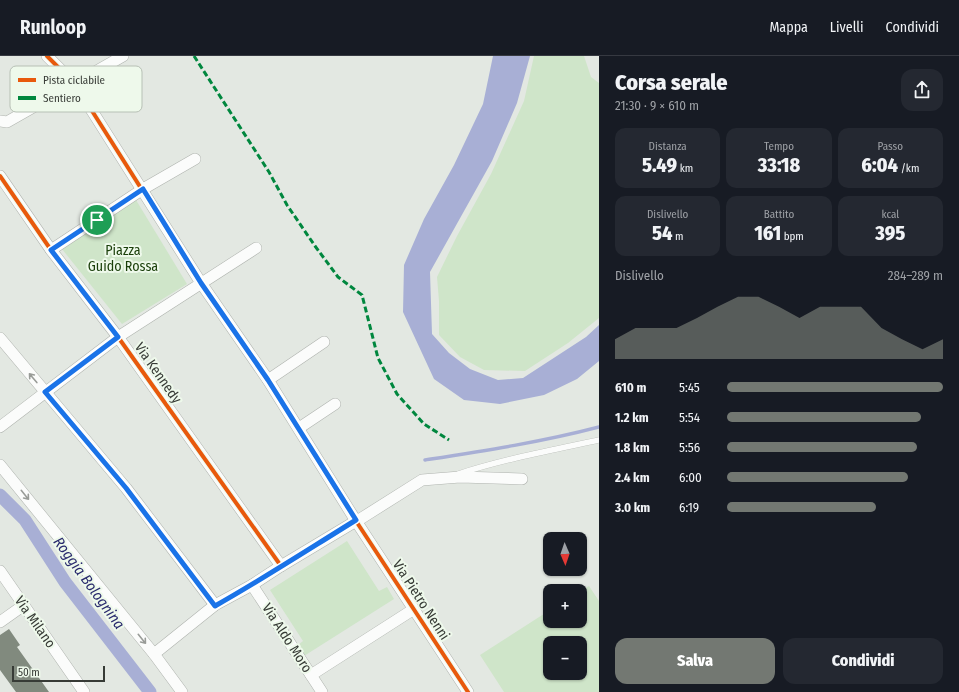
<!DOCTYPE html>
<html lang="it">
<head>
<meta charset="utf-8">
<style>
	:root { --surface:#171b24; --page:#242831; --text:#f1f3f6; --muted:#9ea1a6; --line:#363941; --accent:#737872 }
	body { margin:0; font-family:"Fira Sans Condensed",sans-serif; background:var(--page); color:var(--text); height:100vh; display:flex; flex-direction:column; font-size:15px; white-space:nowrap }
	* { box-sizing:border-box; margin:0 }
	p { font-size:13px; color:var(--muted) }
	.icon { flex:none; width:22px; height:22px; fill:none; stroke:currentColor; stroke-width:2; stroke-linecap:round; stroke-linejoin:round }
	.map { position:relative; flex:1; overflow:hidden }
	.side { display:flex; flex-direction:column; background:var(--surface); width:360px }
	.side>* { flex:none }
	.needle { width:26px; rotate:178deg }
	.buttons { position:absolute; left:543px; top:476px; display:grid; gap:8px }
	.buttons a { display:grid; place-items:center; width:44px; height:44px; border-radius:8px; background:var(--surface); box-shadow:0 1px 3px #0004; font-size:20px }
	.scale { position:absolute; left:12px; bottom:10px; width:93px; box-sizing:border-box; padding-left:4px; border:2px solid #373b36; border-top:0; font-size:11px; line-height:14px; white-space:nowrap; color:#373b36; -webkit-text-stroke:3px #eef9eb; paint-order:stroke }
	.pin { position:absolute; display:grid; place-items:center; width:34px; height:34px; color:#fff; margin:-17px; border:2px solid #fff; border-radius:50%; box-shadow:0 1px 4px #0007 }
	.round { display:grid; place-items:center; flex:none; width:42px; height:42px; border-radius:12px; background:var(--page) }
	.head { display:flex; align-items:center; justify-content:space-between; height:68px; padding:0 16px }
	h1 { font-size:22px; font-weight:800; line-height:30px }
	.metrics { display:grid; grid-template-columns:repeat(3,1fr); gap:6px; height:68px; padding:4px 16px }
	.metrics div { display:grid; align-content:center; border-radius:10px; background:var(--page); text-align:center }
	.metrics b { font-size:20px; font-weight:800 }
	.metrics small { font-size:11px; font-weight:400 }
	.metrics p { font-size:11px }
	.chart { height:112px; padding:8px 16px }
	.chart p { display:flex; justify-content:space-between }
	.chart svg { width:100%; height:72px; margin-top:4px; fill:var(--accent); opacity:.7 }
	.button { display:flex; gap:8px; margin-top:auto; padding:8px 16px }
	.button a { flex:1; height:46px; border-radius:12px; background:var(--accent); color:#fff; font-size:16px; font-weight:800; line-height:46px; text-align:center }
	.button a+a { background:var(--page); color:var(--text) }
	ul { padding:0 16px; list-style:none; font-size:13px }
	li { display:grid; grid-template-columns:64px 48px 1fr; align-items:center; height:30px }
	li i { height:10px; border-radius:5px; background:var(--accent) }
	header { display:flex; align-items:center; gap:24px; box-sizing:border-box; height:56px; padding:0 20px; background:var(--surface); border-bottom:1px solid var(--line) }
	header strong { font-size:19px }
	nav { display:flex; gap:22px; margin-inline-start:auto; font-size:14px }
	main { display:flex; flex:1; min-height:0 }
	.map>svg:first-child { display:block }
</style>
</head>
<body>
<header>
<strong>Runloop</strong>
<nav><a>Mappa</a><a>Livelli</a><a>Condividi</a></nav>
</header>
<main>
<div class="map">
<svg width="599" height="636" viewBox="0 0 599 636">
	<rect width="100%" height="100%" fill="#e3e8e2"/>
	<!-- green -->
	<g fill="#cfe5c9" fill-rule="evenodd">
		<polygon points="534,0 584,0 591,21 599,27 599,262 568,287 525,315 484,314 460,301 439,279 439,245 437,221 457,180 491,118 524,45"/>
		<polygon points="136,144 187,228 122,268 62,193"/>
		<polygon points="347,485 379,535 387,531 394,543 304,600 297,590 303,585 270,534"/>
		<path d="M589,530L599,545V636H504L480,599L550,554V565H580V535ZM550,587H580V617H550Z"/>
	</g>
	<!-- water -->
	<polygon fill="#a8afd5" points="493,0 530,0 517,47 492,105 430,216 432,278 449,297 470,313 498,324 523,322 586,281 599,269 599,305 577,323 544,339 500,348 464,344 434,323 403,256 404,209 424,163 454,109 483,48"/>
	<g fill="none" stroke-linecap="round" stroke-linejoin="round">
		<!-- stream -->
		<path stroke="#a8afd5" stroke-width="3.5" d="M425,404C483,395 542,386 599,371"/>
		<!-- canal -->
		<polyline stroke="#a8afd5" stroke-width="13" points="0,439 25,464 65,526 150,636"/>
	</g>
	<!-- building -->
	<polygon fill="#818a7e" points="9,573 20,589 17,591 49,636 16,636 0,614 0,579"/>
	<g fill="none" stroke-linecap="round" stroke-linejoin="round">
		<defs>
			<path id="lane" d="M458,418C504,403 552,394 599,384"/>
			<g id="street">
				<polyline points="47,0 75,28 201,227 268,324 356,465 468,636"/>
				<polyline points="0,65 7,66 123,0"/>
				<polyline points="0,120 51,194 118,281 281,510"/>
				<polyline points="51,194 143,133 195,103"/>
				<polyline points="0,282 126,432 215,549"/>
				<polyline points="268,324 324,286"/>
				<polyline points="0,371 118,281 256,192"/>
				<polyline points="299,372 335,348"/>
				<polyline points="0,409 154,598 182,636"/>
				<polyline points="357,465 422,424 460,421 522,423"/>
				<polyline points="0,515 84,636"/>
				<polyline points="252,529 322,636"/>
				<polyline points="0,566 24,549"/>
				<polyline points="154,598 215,549 252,529 281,510 356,465"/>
				<polyline points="311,619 414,553"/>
			</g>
		</defs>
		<!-- lane casing -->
		<use href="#lane" stroke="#afb3ae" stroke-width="6"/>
		<!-- street casing -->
		<use href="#street" stroke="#afb3ae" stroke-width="12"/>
		<!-- lane -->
		<use href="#lane" stroke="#fbfcfb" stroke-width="5.5"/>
		<!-- street -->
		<use href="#street" stroke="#fbfcfb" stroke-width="11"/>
		<!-- quiet -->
		<polyline stroke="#00873e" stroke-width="3" stroke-dasharray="6 3" stroke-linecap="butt" points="194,0 269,116 287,149 315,190 338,221 362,239 378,302 397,338 424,368 449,384"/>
		<defs>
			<g id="cycleway">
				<polyline points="47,0 75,28 201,227 268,324 356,465 468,636"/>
				<polyline points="0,120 51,194 118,281 281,510"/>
			</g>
		</defs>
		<!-- cycleway casing -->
		<use href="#cycleway" stroke="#eef9eb" stroke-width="6"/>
		<!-- cycleway -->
		<use href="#cycleway" stroke="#e8590c" stroke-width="4"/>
	</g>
	<!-- one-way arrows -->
	<defs><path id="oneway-shaft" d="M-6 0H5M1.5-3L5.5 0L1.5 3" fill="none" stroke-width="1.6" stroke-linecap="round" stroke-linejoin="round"/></defs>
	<g stroke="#999c98">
		<use href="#oneway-shaft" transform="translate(33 322) rotate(-130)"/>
		<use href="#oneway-shaft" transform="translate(25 439) rotate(51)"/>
		<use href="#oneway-shaft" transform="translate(142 583) rotate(51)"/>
	</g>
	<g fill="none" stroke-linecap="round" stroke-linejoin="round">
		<defs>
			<path id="route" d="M143,133L201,227L268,324L356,464C309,493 263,523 215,550L126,432L45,336L118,281L51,194Z"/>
		</defs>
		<!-- route casing -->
		<use href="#route" stroke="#fff" stroke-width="8"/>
		<!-- route -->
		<use href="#route" stroke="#1a73e8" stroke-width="5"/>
	</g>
	<g text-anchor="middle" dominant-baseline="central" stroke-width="4" stroke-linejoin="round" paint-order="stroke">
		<!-- park labels -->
		<g font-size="14" fill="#1a3f0a" stroke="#eef9eb">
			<text x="123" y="194">Piazza<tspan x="123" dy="16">Guido Rossa</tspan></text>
		</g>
		<!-- street labels -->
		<g font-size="14" fill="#373b36" stroke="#eef9eb">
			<text transform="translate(158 317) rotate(55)">Via Kennedy</text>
			<text transform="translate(421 544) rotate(57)">Via Pietro Nenni</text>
			<text transform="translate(35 566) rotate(55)">Via Milano</text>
			<text transform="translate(287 582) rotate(57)">Via Aldo Moro</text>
		</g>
		<!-- water labels -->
		<g font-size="15" font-style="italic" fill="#292a6d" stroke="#eef9eb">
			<text transform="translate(89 527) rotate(54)">Roggia Bolognina</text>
		</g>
	</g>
	<!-- legend -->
	<rect x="10" y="10" width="132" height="46" rx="6" fill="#eef9eb" stroke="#b7c0b5" stroke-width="1"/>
	<rect x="18" y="22" width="18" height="4" fill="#e8590c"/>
	<rect x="18" y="40" width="18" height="4" fill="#00873e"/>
	<g font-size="11" fill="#373b36">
		<text x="43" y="28">Pista ciclabile</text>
		<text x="43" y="46">Sentiero</text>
	</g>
</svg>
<div class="buttons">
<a><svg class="needle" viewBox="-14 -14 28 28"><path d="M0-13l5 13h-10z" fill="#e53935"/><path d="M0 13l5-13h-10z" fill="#9ea1a6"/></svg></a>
<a>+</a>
<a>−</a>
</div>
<div class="scale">50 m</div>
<div class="pin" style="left:97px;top:164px;background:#1e9e55"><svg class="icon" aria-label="arrive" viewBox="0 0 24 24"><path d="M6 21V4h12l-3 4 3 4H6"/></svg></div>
</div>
<section class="side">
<div class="head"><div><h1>Corsa serale</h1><p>21:30 · 9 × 610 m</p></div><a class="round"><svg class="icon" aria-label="share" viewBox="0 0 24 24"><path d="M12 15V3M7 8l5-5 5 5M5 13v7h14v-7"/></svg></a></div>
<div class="metrics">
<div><p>Distanza</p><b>5.49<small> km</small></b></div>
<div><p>Tempo</p><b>33:18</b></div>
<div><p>Passo</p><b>6:04<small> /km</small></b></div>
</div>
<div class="metrics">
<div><p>Dislivello</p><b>54<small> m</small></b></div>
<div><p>Battito</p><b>161<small> bpm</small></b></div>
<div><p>kcal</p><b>395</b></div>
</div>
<div class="chart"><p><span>Dislivello</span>284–289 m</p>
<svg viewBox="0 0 160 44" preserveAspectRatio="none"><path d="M0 44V32L10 25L20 25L30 25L40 19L50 12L60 6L70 6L80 12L90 19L100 12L110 12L120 12L130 25L140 32L150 38L160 32V44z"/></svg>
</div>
<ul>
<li><b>610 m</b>5:45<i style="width:100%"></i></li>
<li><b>1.2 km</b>5:54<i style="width:90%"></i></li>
<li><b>1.8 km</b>5:56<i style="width:88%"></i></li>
<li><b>2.4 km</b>6:00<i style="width:84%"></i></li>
<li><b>3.0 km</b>6:19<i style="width:69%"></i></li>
</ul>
<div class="button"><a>Salva</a><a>Condividi</a></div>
</section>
</main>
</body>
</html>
